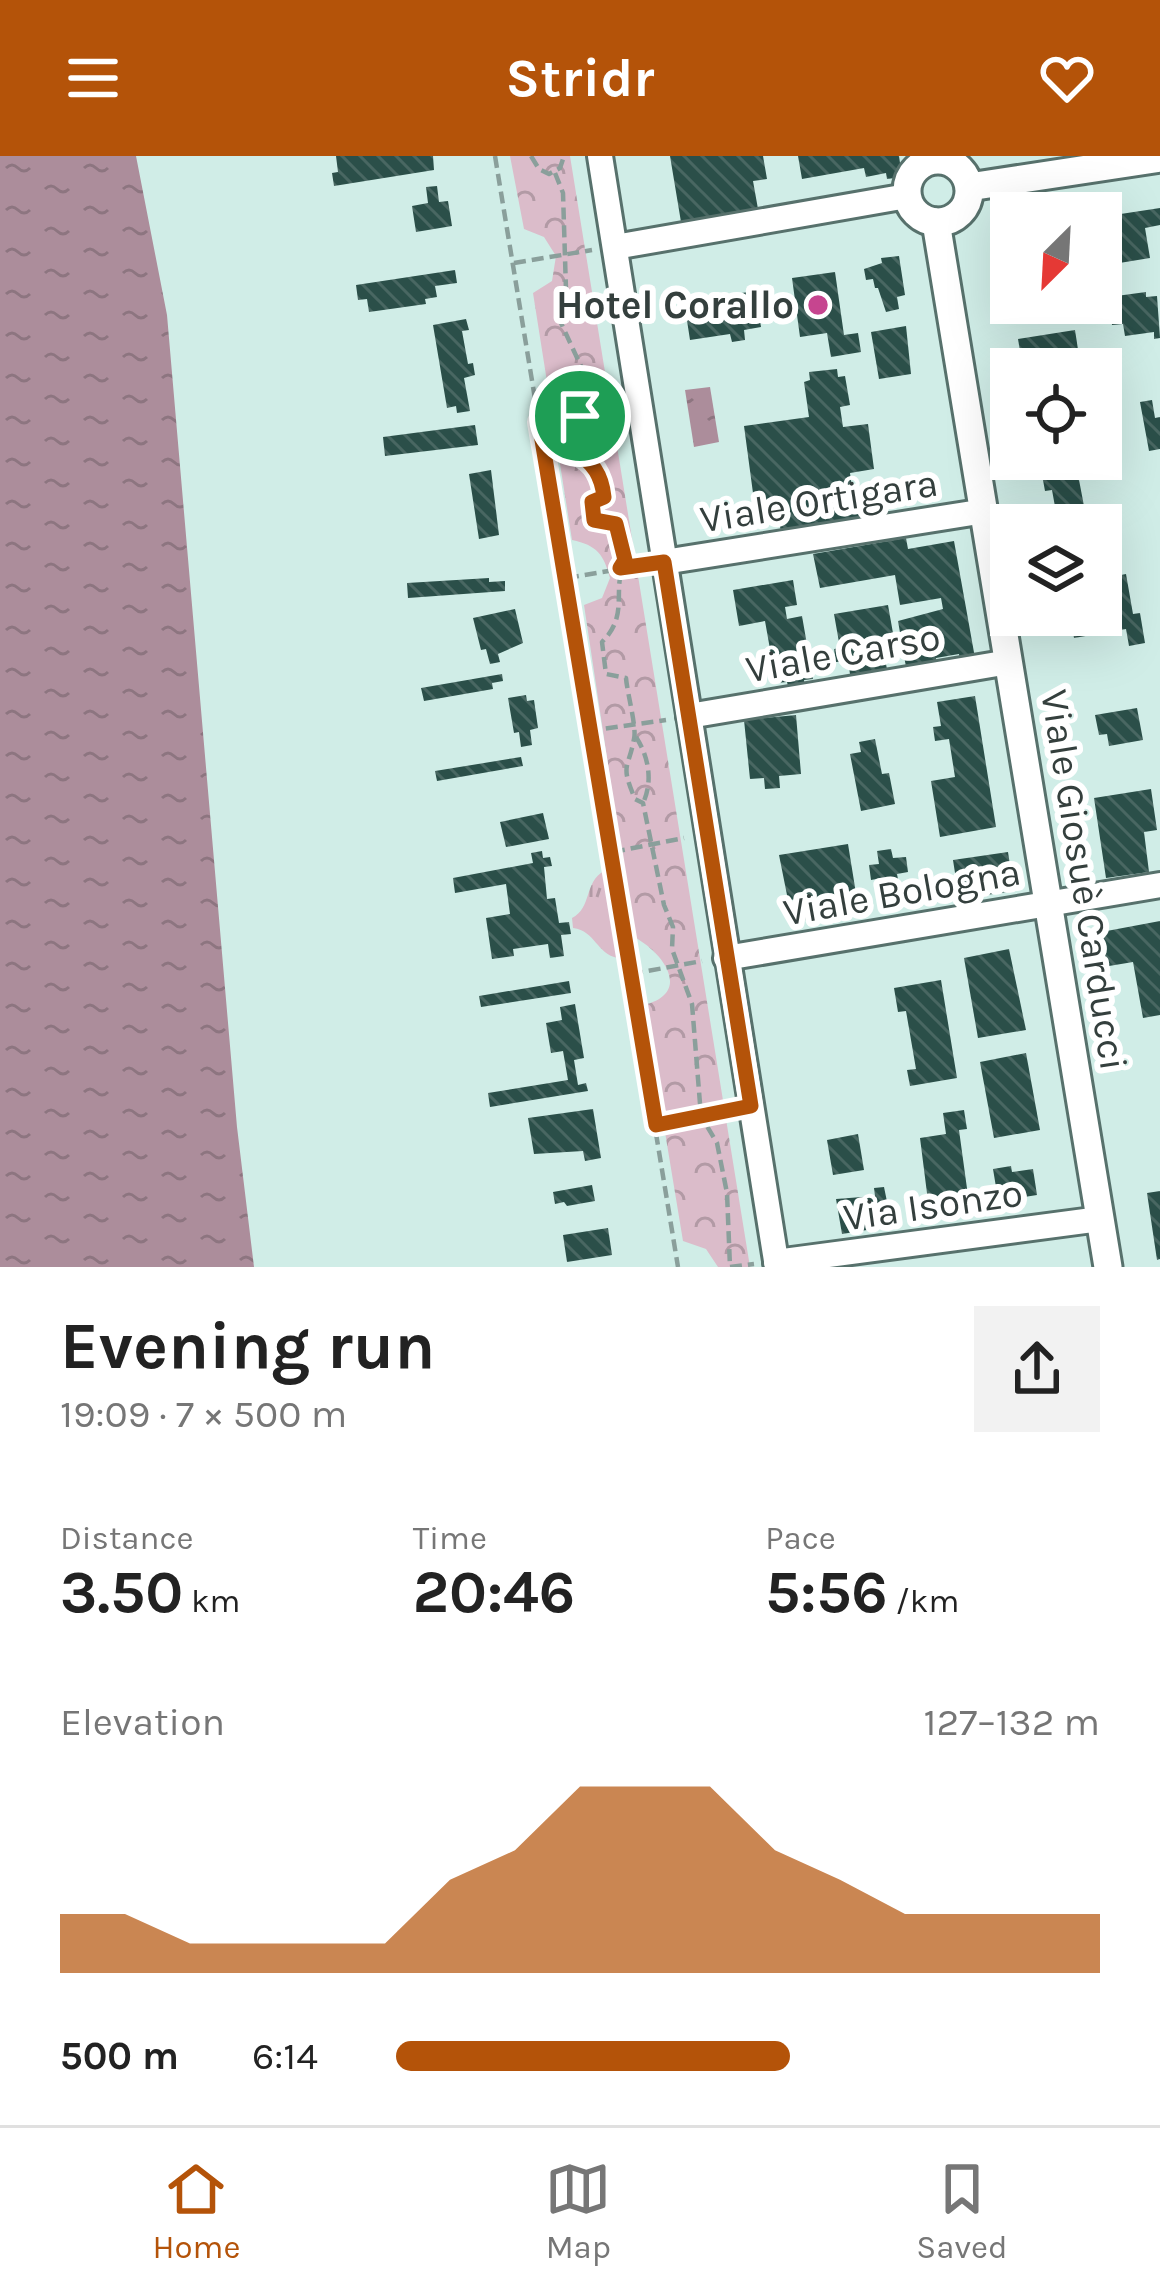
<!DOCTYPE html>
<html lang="en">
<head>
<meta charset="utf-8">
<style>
	:root { --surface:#fff; --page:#f2f2f2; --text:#222; --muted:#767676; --line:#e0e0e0; --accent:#b45309 }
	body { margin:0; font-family:Karla,sans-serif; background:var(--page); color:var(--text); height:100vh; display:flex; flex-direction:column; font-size:45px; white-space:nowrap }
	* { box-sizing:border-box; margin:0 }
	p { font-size:39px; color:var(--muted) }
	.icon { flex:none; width:66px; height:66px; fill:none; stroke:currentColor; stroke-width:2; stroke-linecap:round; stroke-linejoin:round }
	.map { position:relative; height:1111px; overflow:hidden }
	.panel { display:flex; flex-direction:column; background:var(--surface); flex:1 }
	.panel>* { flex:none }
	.needle { width:78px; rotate:204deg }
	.tools { position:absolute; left:990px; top:36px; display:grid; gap:24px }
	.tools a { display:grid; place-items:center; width:132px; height:132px; border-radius:0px; background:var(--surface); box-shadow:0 12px 48px #0002; font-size:60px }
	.pin { position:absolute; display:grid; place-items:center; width:102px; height:102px; color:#fff; margin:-51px; border:6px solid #fff; border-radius:50%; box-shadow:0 3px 12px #0007 }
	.round { display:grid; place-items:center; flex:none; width:126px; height:126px; border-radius:0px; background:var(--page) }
	.overview { display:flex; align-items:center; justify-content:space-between; height:204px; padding:0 60px }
	h1 { font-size:66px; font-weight:700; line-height:90px }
	.stats { display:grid; grid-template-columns:repeat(3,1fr); gap:18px; height:204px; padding:12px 60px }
	.stats div { display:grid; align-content:center }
	.stats b { font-size:60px; font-weight:700 }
	.stats small { font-size:33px; font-weight:400 }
	.stats p { font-size:33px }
	.chart { height:336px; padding:24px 60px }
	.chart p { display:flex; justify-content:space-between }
	.chart svg { width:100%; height:216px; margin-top:12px; fill:var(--accent); opacity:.7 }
	ul { padding:0 60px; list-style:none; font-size:39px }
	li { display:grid; grid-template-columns:192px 144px 1fr; align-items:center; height:90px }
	li i { height:30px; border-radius:15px; background:var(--accent) }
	header { display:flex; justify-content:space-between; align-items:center; height:156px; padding:0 60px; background:var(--accent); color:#fff; font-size:54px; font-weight:700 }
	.tab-bar { display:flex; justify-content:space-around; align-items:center; height:168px; border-top:3px solid var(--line); background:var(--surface); font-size:33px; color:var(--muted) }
	.tab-bar a { display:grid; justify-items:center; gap:6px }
	.tab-bar .current { color:var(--accent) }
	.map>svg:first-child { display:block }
</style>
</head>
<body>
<header><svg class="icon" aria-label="menu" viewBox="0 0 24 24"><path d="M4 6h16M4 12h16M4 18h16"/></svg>Stridr<svg class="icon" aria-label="heart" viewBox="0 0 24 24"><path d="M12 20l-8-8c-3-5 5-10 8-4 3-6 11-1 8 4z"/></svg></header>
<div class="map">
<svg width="1160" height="1111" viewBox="0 0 1160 1111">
	<defs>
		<pattern id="grass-tufts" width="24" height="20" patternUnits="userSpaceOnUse" patternTransform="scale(3)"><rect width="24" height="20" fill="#dbbcca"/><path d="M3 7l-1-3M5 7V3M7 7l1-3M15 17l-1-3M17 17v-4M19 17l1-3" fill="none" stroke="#b29aa5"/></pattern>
		<pattern id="park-crowns" width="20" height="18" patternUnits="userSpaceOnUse" patternTransform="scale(3)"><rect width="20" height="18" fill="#dbbcca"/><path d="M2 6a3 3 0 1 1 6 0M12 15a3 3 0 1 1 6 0" fill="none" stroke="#b29aa5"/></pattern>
		<pattern id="water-ripples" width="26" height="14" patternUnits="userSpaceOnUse" patternTransform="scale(3)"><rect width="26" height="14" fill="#ac8d9b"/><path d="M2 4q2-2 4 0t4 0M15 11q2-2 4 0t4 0" fill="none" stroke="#8d7580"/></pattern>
		<pattern id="building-back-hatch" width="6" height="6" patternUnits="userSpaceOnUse" patternTransform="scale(3)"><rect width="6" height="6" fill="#2b4f49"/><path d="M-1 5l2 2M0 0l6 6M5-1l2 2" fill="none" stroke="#496762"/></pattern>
	</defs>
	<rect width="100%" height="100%" fill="#d0ede7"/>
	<!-- grass -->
	<path fill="url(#grass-tufts)" d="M604,715L618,802C596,798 596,775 573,772L572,762C592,752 584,726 604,715Z"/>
	<!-- park -->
	<path fill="url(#park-crowns)" d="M510,0H570L750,1111H718L706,1093L683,1085L644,849C693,837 663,796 634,781L584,449L602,442L610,422C604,399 597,389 572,384L533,137L552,125L556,100L544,81L524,73Z"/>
	<!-- water -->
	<g fill="url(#water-ripples)">
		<polygon points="0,0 136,0 167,159 237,971 254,1111 0,1111"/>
		<polygon points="710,231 719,286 694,291 685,234"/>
	</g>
	<!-- building -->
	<g fill="url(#building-back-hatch)">
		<polygon points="336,0 433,0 434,14 334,30 332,17 338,16"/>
		<polygon points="670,0 763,0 767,23 753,25 758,53 681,66"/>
		<polygon points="798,0 899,0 902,21 887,23 886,17 866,21 864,12 802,23"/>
		<polygon points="437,30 439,46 448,45 452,70 416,76 412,50 428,47 426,31"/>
		<polygon points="1160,52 1160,69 1145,72 1150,102 1101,110 1101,61"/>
		<polygon points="899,100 905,139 897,141 899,153 886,156 878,132 875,132 873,123 866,124 864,113 882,107 881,102"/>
		<polygon points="455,114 457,127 435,130 437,141 425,143 426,148 369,156 367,143 358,144 356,129"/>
		<polygon points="835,116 844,179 858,177 861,196 831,201 827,177 800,181 792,122"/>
		<polygon points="756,135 761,171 744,174 745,184 732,186 730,178 690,184 684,145"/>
		<polygon points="1146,136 1146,141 1157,140 1160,182 1154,183 1154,176 1125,180 1123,168 1112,169 1109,141"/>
		<polygon points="466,163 469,174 462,175 468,208 473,207 475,219 464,222 470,255 457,257 456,250 447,252 433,169"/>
		<polygon points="906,170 911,218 879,223 871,176"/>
		<polygon points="1075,174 1081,213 1023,213 1018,183"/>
		<polygon points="837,213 838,221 845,220 850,249 840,251 843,271 868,268 874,313 850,317 853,341 883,337 887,362 781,377 777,349 755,352 744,270 809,261 804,226 810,224 809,216"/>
		<polygon points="1152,244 1155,262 1160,261 1160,293 1149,295 1140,246"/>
		<polygon points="475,269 478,289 385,300 383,281"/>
		<polygon points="1047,303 1075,303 1084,350 1056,356 1052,334 1045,335 1043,324 1050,322"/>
		<polygon points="491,314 499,379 479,383 469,318"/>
		<polygon points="906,382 908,393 954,385 975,502 960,505 959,498 936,502 937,512 907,517 898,465 943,453 941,442 900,449 895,419 820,432 813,398"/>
		<polygon points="1126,418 1133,458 1140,457 1145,487 1129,490 1126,473 1074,482 1070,459 1101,459 1101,423"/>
		<polygon points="489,422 489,426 505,425 505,435 408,442 407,427"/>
		<polygon points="793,424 797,449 785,451 787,463 802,460 813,523 804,524 805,531 789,534 787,526 776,527 765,465 739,470 733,434"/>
		<polygon points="888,449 896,494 884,496 889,525 852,531 848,505 836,506 834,493 840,492 834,458"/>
		<polygon points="515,453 523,487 498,498 500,506 490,508 486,493 481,494 473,462"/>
		<polygon points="502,518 503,525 492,527 493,533 424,545 421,532"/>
		<polygon points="526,539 527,545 534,544 538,572 530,574 532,589 521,591 519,576 514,577 508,542"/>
		<polygon points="975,540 996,671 940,681 931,625 955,621 949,583 935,585 933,571 941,570 937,546"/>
		<polygon points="1137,552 1143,584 1109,590 1107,578 1099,579 1095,559"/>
		<polygon points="796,559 801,618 779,620 780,632 765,633 764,622 750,623 744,564"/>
		<polygon points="875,583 882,618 889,617 895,648 861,655 850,598 861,596 859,586"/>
		<polygon points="521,601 523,610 437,625 435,615"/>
		<polygon points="1151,633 1157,674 1144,676 1149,716 1106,722 1094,642"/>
		<polygon points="543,657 549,683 506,691 500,666"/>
		<polygon points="848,688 859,756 806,765 802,743 788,744 779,699"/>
		<polygon points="891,693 893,702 906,701 908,716 897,718 900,734 884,736 882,722 871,724 869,709 879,708 877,695"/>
		<polygon points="542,695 543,702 550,701 552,710 544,711 547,743 555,742 559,767 569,766 571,778 561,779 564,800 550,802 548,788 513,793 514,800 492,803 486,762 510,758 506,728 455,737 453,722 533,707 531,697"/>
		<polygon points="1008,696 1014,735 959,743 953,704"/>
		<polygon points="1160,765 1160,859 1143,862 1133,806 1103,811 1096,777"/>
		<polygon points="1009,793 1026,874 978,882 964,802"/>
		<polygon points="941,824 957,922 910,930 907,914 916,913 906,855 898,856 894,832"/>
		<polygon points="569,825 571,837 481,851 479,840"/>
		<polygon points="575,848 584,902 574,904 578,929 586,927 588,935 490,951 488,937 568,924 563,895 551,897 546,867 562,864 560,851"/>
		<polygon points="1026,897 1040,974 994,982 980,906"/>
		<polygon points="593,953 601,1002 585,1005 583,995 534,998 528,962"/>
		<polygon points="964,954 967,973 959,974 969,1047 929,1053 920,982 946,978 943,957"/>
		<polygon points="858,978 864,1014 833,1019 827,984"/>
		<polygon points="1011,1010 1012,1016 1033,1013 1037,1039 1018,1042 1019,1049 1007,1050 1004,1030 996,1031 993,1013"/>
		<polygon points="592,1029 595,1045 567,1050 564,1046 555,1048 553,1036"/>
		<polygon points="884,1031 892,1070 842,1078 836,1043 875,1040 874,1032"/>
		<polygon points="1160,1035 1160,1103 1157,1104 1147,1037"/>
		<polygon points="608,1072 612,1099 567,1106 563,1079"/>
	</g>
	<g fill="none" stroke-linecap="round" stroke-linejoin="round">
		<defs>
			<g id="minor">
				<polyline points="600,0 777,1111"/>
				<polyline points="615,91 907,40"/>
				<polyline points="664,406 985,355"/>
				<polyline points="689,560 1009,506"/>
				<polyline points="726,802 1160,729"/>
				<polyline points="776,1106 1100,1063"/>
			</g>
			<g id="tertiary">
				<circle cx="938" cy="35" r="31"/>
				<polyline points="969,31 1160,2"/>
				<polyline points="936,66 1108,1111"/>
			</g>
		</defs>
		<!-- minor casing -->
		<use href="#minor" stroke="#57716c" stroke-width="30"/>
		<!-- tertiary casing -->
		<use href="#tertiary" stroke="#57716c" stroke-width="33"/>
		<!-- path -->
		<g stroke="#8a9f9b" stroke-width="4.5" stroke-dasharray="12 6" stroke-linecap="butt">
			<polyline points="495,0 678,1111"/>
			<polyline points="531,0 539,13 549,18 560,12 564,0"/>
			<path d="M555,17L563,37L566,134L561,167L585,219L580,270L571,279L576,298C595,306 602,322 604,341L592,346L594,364L616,368L625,404C611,435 630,458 602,486L606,518L626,522C627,536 637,572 634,583C628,615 620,607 635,643L643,647L664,749L673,771L672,793L692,848L701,960L717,987L727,1037L730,1111"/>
			<polyline points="514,107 592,94"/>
			<polyline points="539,265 619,253"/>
			<polyline points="567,422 644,409"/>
			<polyline points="588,575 666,564"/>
			<path d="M636,581C649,601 653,626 643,647"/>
			<polyline points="613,696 684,682"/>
			<polyline points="631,818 702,805"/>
			<polyline points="656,969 733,953"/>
			<polyline points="730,1111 754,1108"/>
		</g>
		<!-- minor -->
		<use href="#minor" stroke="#fff" stroke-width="24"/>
		<!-- tertiary -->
		<use href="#tertiary" stroke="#fff" stroke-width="27"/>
	</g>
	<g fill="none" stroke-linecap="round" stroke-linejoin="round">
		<defs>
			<path id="route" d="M580,260V270L571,278L576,298C595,306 602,322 604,341L592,346L594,364L616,368L625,404L620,412L664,406L751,950L656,969L539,266Z"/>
		</defs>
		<!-- route casing -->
		<use href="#route" stroke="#fff" stroke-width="24"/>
		<!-- route -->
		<use href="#route" stroke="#b45309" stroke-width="15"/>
	</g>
	<!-- markers -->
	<circle fill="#c6458f" stroke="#fff" stroke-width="4.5" cx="818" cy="149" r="12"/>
	<g text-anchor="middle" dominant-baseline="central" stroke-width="12" stroke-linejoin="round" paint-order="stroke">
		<!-- poi labels -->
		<g font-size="39" font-weight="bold" fill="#343f3d" stroke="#fff" text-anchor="end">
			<text x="794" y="149">Hotel Corallo</text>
		</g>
		<!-- street labels -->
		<g font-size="39" fill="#343f3d" stroke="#fff">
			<text transform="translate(819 345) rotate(-9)">Viale Ortigara</text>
			<text transform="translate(843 497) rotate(-10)">Viale Carso</text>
			<text transform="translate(1084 724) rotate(81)">Viale Giosuè Carducci</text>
			<text transform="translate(902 736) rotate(-10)">Viale Bologna</text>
			<text transform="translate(933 1049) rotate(-8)">Via Isonzo</text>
		</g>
	</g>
</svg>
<div class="tools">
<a><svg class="needle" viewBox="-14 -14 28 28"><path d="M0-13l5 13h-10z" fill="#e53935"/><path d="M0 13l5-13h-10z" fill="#767676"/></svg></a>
<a><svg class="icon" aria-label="locate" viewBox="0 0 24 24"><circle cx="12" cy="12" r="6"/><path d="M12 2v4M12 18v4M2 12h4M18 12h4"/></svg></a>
<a><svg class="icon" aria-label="layers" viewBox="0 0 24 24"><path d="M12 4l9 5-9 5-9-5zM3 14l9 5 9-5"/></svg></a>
</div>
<div class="pin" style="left:580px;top:260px;background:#1e9e55"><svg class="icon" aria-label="arrive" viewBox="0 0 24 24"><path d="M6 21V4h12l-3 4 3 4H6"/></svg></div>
</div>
<section class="panel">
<div class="overview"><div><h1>Evening run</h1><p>19:09 · 7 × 500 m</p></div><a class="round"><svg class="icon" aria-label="share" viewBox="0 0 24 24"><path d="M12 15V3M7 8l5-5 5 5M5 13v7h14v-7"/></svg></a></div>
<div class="stats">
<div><p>Distance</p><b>3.50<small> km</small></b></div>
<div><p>Time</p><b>20:46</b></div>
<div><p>Pace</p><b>5:56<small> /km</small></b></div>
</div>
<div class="chart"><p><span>Elevation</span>127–132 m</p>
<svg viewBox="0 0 160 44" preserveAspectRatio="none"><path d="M0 44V32L10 32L20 38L30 38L40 38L50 38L60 25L70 19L80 6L90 6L100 6L110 19L120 25L130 32L140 32L150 32L160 32V44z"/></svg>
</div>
<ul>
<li><b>500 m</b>6:14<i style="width:56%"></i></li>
</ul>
</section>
<nav class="tab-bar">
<a class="current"><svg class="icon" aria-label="home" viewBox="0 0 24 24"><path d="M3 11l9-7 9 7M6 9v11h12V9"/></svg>Home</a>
<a><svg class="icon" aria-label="map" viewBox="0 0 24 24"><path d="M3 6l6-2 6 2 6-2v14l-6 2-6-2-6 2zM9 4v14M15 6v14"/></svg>Map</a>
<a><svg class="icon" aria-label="saved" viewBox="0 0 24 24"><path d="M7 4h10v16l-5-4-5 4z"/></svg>Saved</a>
</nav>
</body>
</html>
